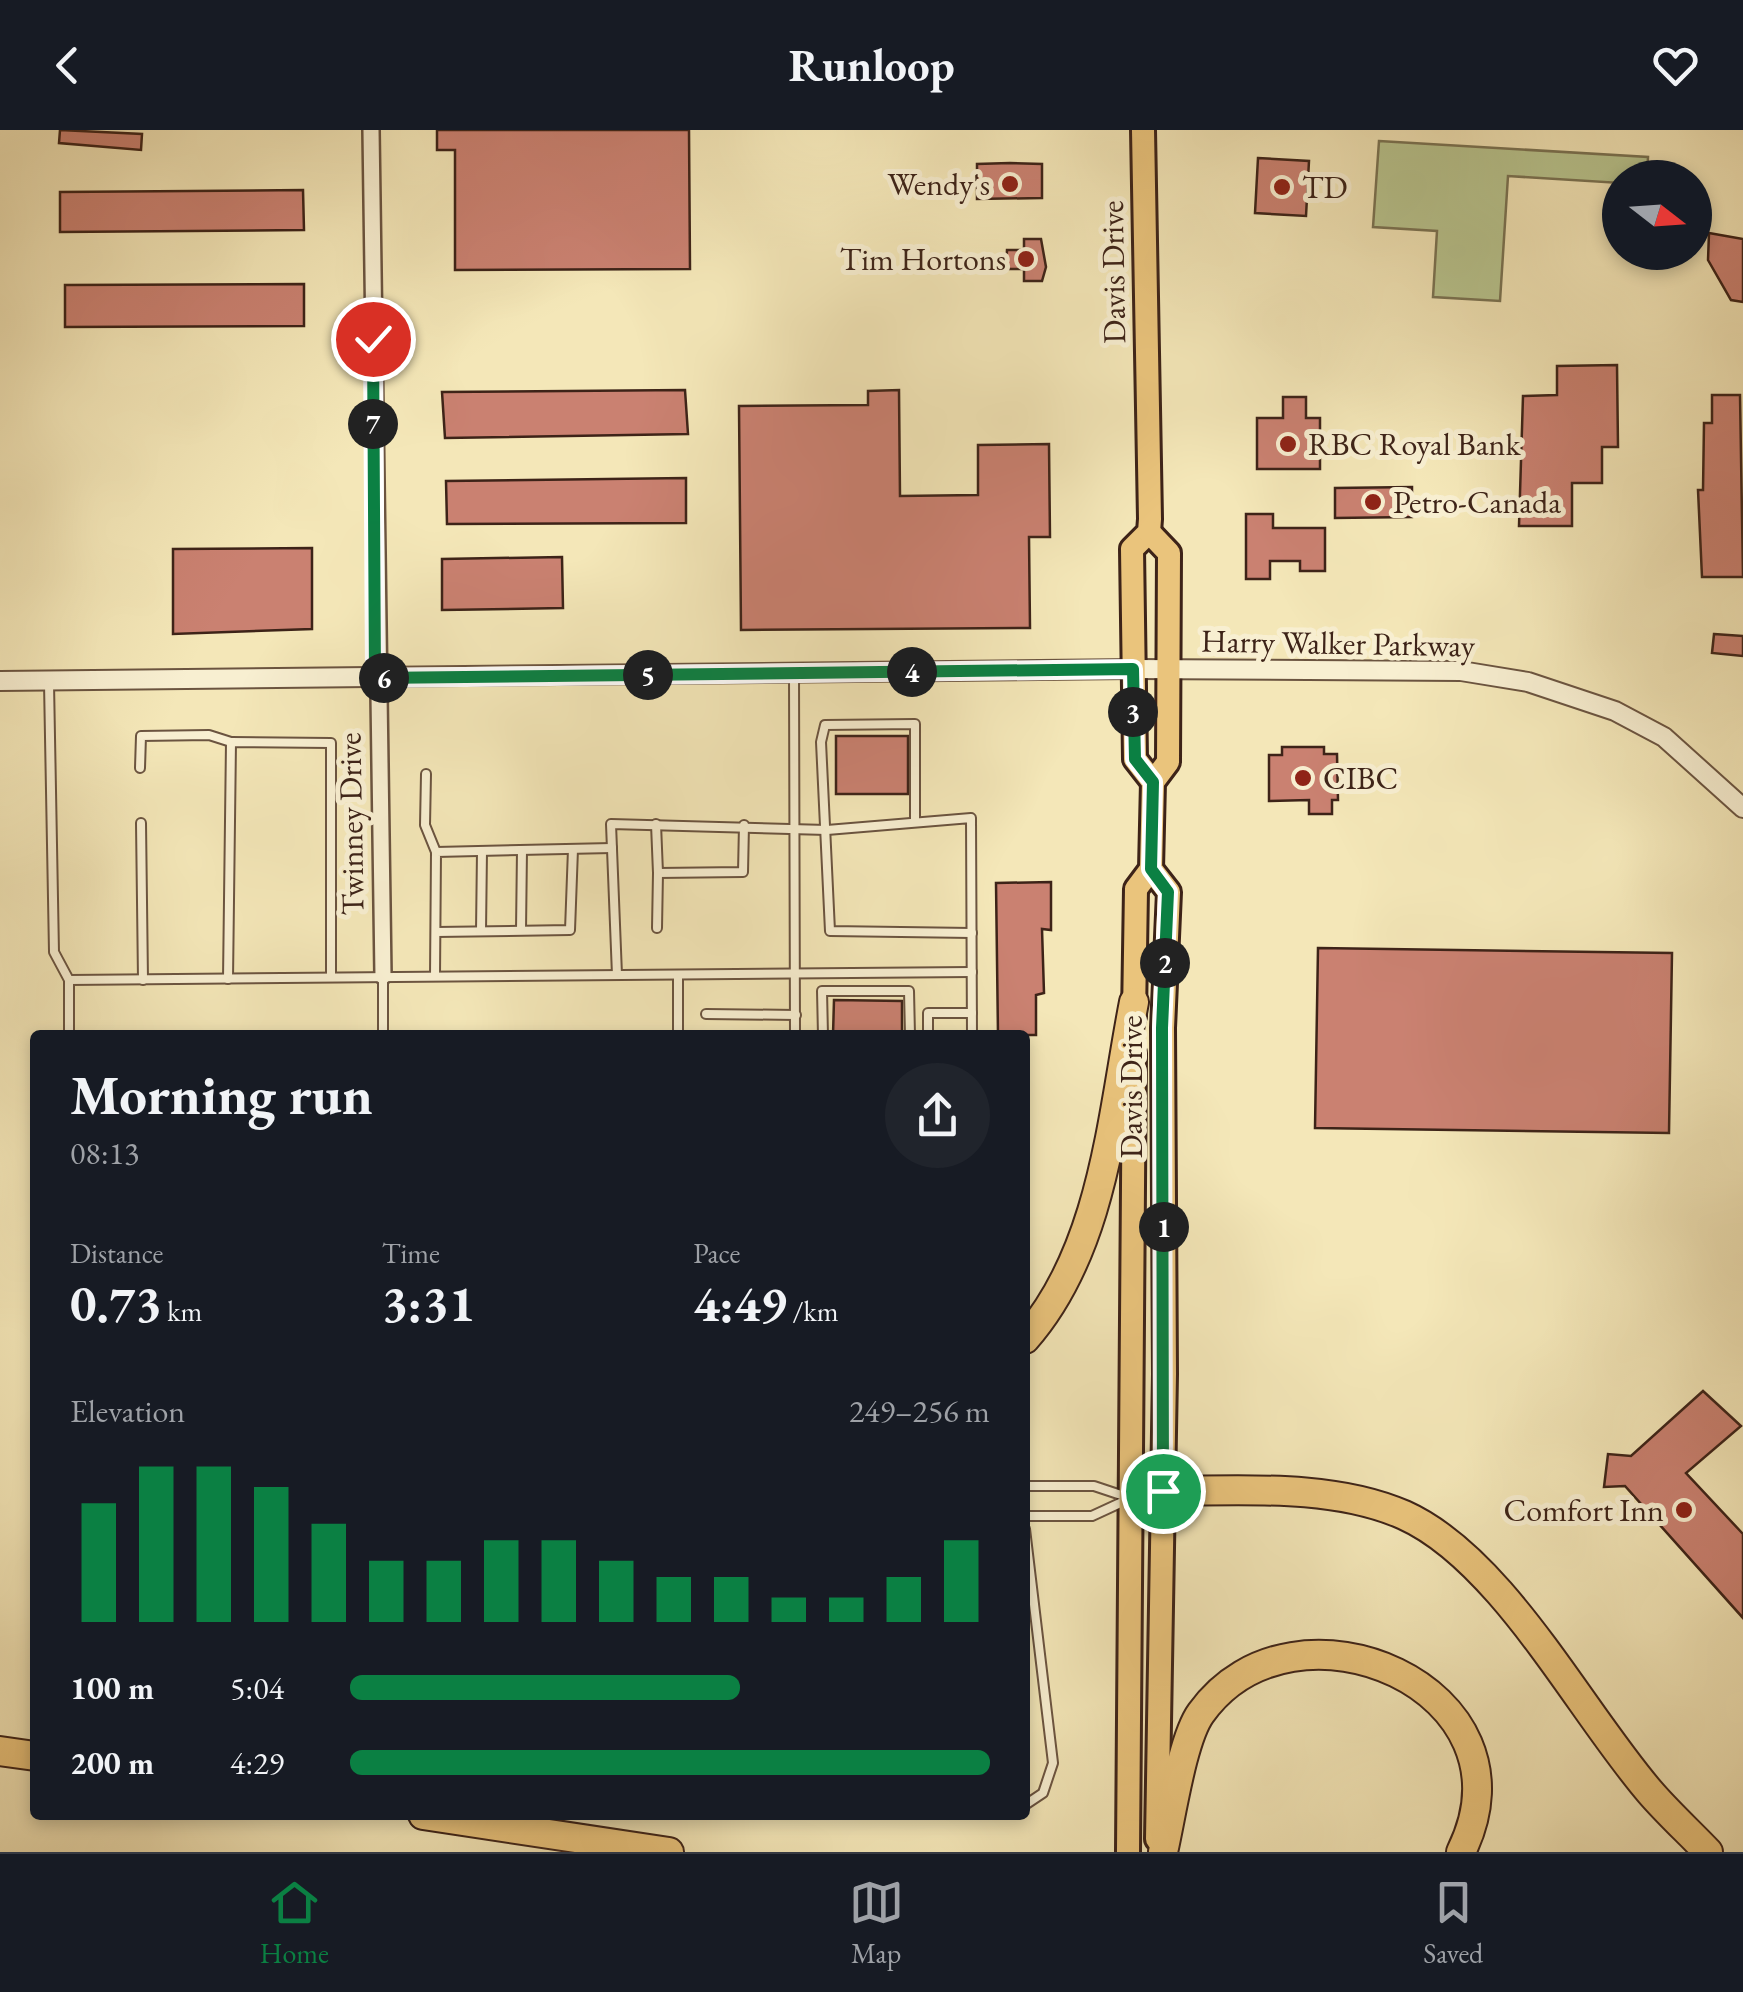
<!DOCTYPE html>
<html lang="en">
<head>
<meta charset="utf-8">
<style>
	:root { --surface:#171b24; --page:#20242c; --text:#f1f3f6; --muted:#9ea1a6; --line:#363941; --accent:#0b8043 }
	body { margin:0; font-family:"EB Garamond",serif; background:var(--page); color:var(--text); height:100vh; display:flex; flex-direction:column; font-size:38px; white-space:nowrap }
	* { box-sizing:border-box; margin:0 }
	p { font-size:32px; color:var(--muted) }
	.icon { flex:none; width:55px; height:55px; fill:none; stroke:currentColor; stroke-width:2; stroke-linecap:round; stroke-linejoin:round }
	.map { position:relative; flex:1; overflow:hidden }
	.side { position:absolute; left:30px; top:900px; width:1000px; height:790px; display:flex; flex-direction:column; background:var(--surface); border-radius:10px; box-shadow:0 5px 15px #0003 }
	.side>* { flex:none }
	.needle { width:65px; rotate:107deg }
	.controls { position:absolute; left:1602px; top:30px; display:grid; gap:20px }
	.controls a { display:grid; place-items:center; width:110px; height:110px; border-radius:50%; background:var(--surface); box-shadow:0 5px 15px #0003; font-size:50px }
	.pin { position:absolute; display:grid; place-items:center; width:85px; height:85px; color:#fff; margin:-42px; border:5px solid #fff; border-radius:50%; box-shadow:0 2px 10px #0007 }
	.km { position:absolute; width:50px; height:50px; margin:-25px; border-radius:50%; background:#222; color:#fff; font-size:28px; line-height:50px; text-align:center }
	.round { display:grid; place-items:center; flex:none; width:105px; height:105px; border-radius:52px; background:var(--page) }
	.headline { display:flex; align-items:center; justify-content:space-between; height:170px; padding:0 40px }
	h1 { font-size:55px; font-weight:700; line-height:75px }
	.metrics { display:grid; grid-template-columns:repeat(3,1fr); gap:15px; height:170px; padding:10px 40px }
	.metrics div { display:grid; align-content:center }
	.metrics b { font-size:50px; font-weight:700 }
	.metrics small { font-size:28px; font-weight:400 }
	.metrics p { font-size:28px }
	.chart { height:280px; padding:20px 40px }
	.chart p { display:flex; justify-content:space-between }
	.chart svg { width:100%; height:180px; margin-top:10px; stroke:var(--accent); stroke-width:6 }
	ul { padding:0 40px; list-style:none; font-size:32px }
	li { display:grid; grid-template-columns:160px 120px 1fr; align-items:center; height:75px }
	li i { height:25px; border-radius:12px; background:var(--accent) }
	header { display:flex; justify-content:space-between; align-items:center; height:130px; padding:0 40px; background:var(--surface); font-size:45px; font-weight:700 }
	.tabs { display:flex; justify-content:space-around; align-items:center; height:140px; border-top:2px solid var(--line); background:var(--surface); font-size:28px; color:var(--muted) }
	.tabs a { display:grid; justify-items:center; gap:5px }
	.tabs .current { color:var(--accent) }
	.map>svg:first-child { display:block }
</style>
</head>
<body>
<header><svg class="icon" aria-label="back" viewBox="0 0 24 24"><path d="M15 5l-7 7 7 7"/></svg>Runloop<svg class="icon" aria-label="heart" viewBox="0 0 24 24"><path d="M12 20l-8-8c-3-5 5-10 8-4 3-6 11-1 8 4z"/></svg></header>
<div class="map">
<svg width="1743" height="1722" viewBox="0 0 1743 1722">
	<rect width="100%" height="100%" fill="#f4e7b8"/>
	<filter id="stains"><feTurbulence type="fractalNoise" baseFrequency=".002" numOctaves="4"/><feColorMatrix values="0 0 0 0 .2 0 0 0 0 .09 0 0 0 0 .02 0 0 0 .5 -.17"/></filter>
	<radialGradient id="worn" r=".72"><stop offset=".6" stop-color="#630" stop-opacity="0"/><stop offset="1" stop-color="#630" stop-opacity=".3"/></radialGradient>
	<!-- green -->
	<polygon fill="#b9c690" stroke="#7b7454" stroke-width="2.5" points="1379,11 1648,27 1647,47 1620,48 1620,53 1508,46 1500,171 1433,167 1437,101 1373,97"/>
	<!-- building -->
	<g fill="#ca8171" stroke="#3d2318" stroke-width="2.5">
		<polygon points="60,0 142,4 141,20 59,13"/>
		<polygon points="437,0 689,0 690,139 455,140 455,20 437,20"/>
		<polygon points="1258,28 1309,31 1306,86 1255,83"/>
		<polygon points="1010,33 1042,34 1042,68 977,69 977,34"/>
		<polygon points="303,60 304,100 60,102 60,62"/>
		<polygon points="1709,103 1743,109 1743,172 1731,170 1708,130"/>
		<polygon points="1024,109 1041,109 1046,137 1042,151 1024,151 1024,139 1006,139 1007,120 1024,120"/>
		<polygon points="304,154 304,196 65,197 65,155"/>
		<polygon points="1617,235 1618,317 1602,317 1602,353 1572,353 1572,396 1519,396 1523,266 1557,265 1557,236"/>
		<polygon points="685,260 688,304 445,308 442,262"/>
		<polygon points="899,260 900,366 978,365 978,315 1049,314 1050,407 1029,407 1030,498 741,500 739,276 868,275 868,261"/>
		<polygon points="1712,265 1740,265 1743,447 1702,447 1698,360 1703,360 1704,293 1712,293"/>
		<polygon points="1283,267 1306,267 1306,288 1320,288 1320,339 1257,339 1257,288 1283,288"/>
		<polygon points="686,348 686,393 447,394 446,351"/>
		<polygon points="1412,357 1412,387 1335,388 1335,358"/>
		<polygon points="1246,384 1273,384 1273,398 1325,398 1325,441 1300,441 1300,431 1270,431 1270,449 1246,449"/>
		<polygon points="312,418 312,499 173,504 173,419"/>
		<polygon points="562,427 563,478 442,480 442,429"/>
		<polygon points="1714,504 1743,506 1743,526 1712,523"/>
		<rect x="836" y="606" width="72" height="58"/>
		<polygon points="1282,617 1324,617 1324,624 1337,624 1338,670 1332,670 1332,684 1309,684 1309,670 1269,671 1269,625 1282,625"/>
		<polygon points="1051,752 1051,800 1042,799 1044,863 1036,865 1036,905 998,905 996,753"/>
		<polygon points="1318,818 1672,823 1669,1003 1315,998"/>
		<polygon points="834,870 902,871 902,905 833,905"/>
		<polygon points="1703,1261 1741,1296 1686,1343 1743,1404 1743,1488 1625,1356 1604,1357 1608,1324 1631,1326"/>
	</g>
	<g fill="none" stroke-linecap="round" stroke-linejoin="round">
		<defs>
			<g id="service">
				<polyline points="794,543 795,905"/>
				<polyline points="49,553 54,822 69,850 69,905"/>
				<polyline points="140,638 141,606 209,605 231,612"/>
				<polyline points="426,644 425,695 436,722"/>
				<polyline points="915,690 915,594 825,595 821,612 830,801 972,803"/>
				<polyline points="141,693 143,850"/>
				<polyline points="656,694 658,743 743,742 744,695"/>
				<polyline points="657,798 658,743"/>
				<polyline points="521,800 522,720"/>
				<polyline points="481,801 482,721"/>
				<polyline points="436,802 570,800 573,719"/>
				<polyline points="617,845 611,694 827,700 971,688 972,905"/>
				<polyline points="678,845 678,905"/>
				<polyline points="383,846 383,905"/>
				<polyline points="435,846 436,722 612,718"/>
				<polyline points="228,849 231,612 331,613 331,847"/>
				<polyline points="69,850 972,842"/>
				<polyline points="706,884 796,885"/>
				<polyline points="823,905 822,861 909,861 910,905"/>
				<polyline points="928,905 928,883 972,883"/>
				<polyline points="1025,1356 1094,1356 1127,1367"/>
				<polyline points="1025,1386 1092,1386 1131,1368 1156,1363"/>
				<polyline points="1025,1399 1053,1633 1043,1663 1025,1675"/>
			</g>
			<polyline id="minor" points="371,0 383,846"/>
			<polyline id="tertiary" points="0,551 1133,539 1461,541 1528,552 1615,581 1664,607 1743,678"/>
			<g id="primary">
				<polyline points="1143,0 1150,389 1149,402 1132,419 1135,629 1153,652"/>
				<polyline points="1151,739 1169,762 1163,898 1165,1244 1157,1709"/>
				<polyline points="1134,886 1136,759 1151,739 1153,652 1168,632 1169,423 1149,402"/>
				<polyline points="1128,1722 1134,923"/>
			</g>
			<g id="motorway">
				<path d="M1025,1209C1104,1119 1112,985 1134,872"/>
				<path d="M1163,1361C1240,1361 1331,1353 1404,1385C1502,1429 1580,1581 1650,1662C1668,1683 1689,1702 1708,1722"/>
				<polyline points="0,1621 35,1626"/>
				<polyline points="423,1685 669,1722"/>
				<path d="M1163,1722C1171,1688 1182,1609 1201,1583C1294,1453 1542,1559 1461,1722"/>
			</g>
		</defs>
		<!-- service casing -->
		<use href="#service" stroke="#6b5440" stroke-width="12"/>
		<!-- minor casing -->
		<use href="#minor" stroke="#6b5440" stroke-width="20"/>
		<!-- tertiary casing -->
		<use href="#tertiary" stroke="#6b5440" stroke-width="22"/>
		<!-- primary casing -->
		<use href="#primary" stroke="#3d2318" stroke-width="28"/>
		<!-- motorway casing -->
		<use href="#motorway" stroke="#3d2318" stroke-width="32"/>
		<!-- service -->
		<use href="#service" stroke="#f8efd1" stroke-width="8"/>
		<!-- minor -->
		<use href="#minor" stroke="#f8efd1" stroke-width="15"/>
		<!-- tertiary -->
		<use href="#tertiary" stroke="#f8efd1" stroke-width="18"/>
		<!-- primary -->
		<use href="#primary" stroke="#eac47c" stroke-width="22"/>
		<!-- motorway -->
		<use href="#motorway" stroke="#eac47c" stroke-width="28"/>
	</g>
	<g fill="none" stroke-linecap="round" stroke-linejoin="round">
		<defs>
			<polyline id="route" points="373,209 375,548 1133,539 1135,629 1153,652 1151,739 1168,762 1162,898 1163,1361"/>
		</defs>
		<!-- route casing -->
		<use href="#route" stroke="#fff" stroke-width="20"/>
		<!-- route -->
		<use href="#route" stroke="#0b8043" stroke-width="12"/>
	</g>
	<!-- markers -->
	<g fill="#8f2418" stroke="#f8efd1" stroke-width="4">
		<circle cx="1010" cy="54" r="10"/>
		<circle cx="1282" cy="57" r="10"/>
		<circle cx="1026" cy="129" r="10"/>
		<circle cx="1288" cy="314" r="10"/>
		<circle cx="1373" cy="372" r="10"/>
		<circle cx="1303" cy="648" r="10"/>
		<circle cx="1684" cy="1380" r="10"/>
	</g>
	<g text-anchor="middle" dominant-baseline="central" stroke-width="10" stroke-linejoin="round" paint-order="stroke">
		<!-- poi labels -->
		<g font-size="32" fill="#3d2318" stroke="#f8efd1" text-anchor="start">
			<text x="990" y="54" text-anchor="end">Wendy's</text>
			<text x="1302" y="57">TD</text>
			<text x="1006" y="129" text-anchor="end">Tim Hortons</text>
			<text x="1308" y="314">RBC Royal Bank</text>
			<text x="1393" y="372">Petro-Canada</text>
			<text x="1323" y="648">CIBC</text>
			<text x="1664" y="1380" text-anchor="end">Comfort Inn</text>
		</g>
		<!-- street labels -->
		<g font-size="32" fill="#3d2318" stroke="#f8efd1">
			<text transform="translate(1113 142) rotate(-91)">Davis Drive</text>
			<text transform="translate(1338 513) rotate(1)">Harry Walker Parkway</text>
			<text transform="translate(351 694) rotate(-91)">Twinney Drive</text>
			<text transform="translate(1131 957) rotate(-90)">Davis Drive</text>
		</g>
	</g>
	<rect width="100%" height="100%" filter="url(#stains)"/>
	<rect width="100%" height="100%" fill="url(#worn)"/>
</svg>
<div class="controls">
<a><svg class="needle" viewBox="-14 -14 28 28"><path d="M0-13l5 13h-10z" fill="#e53935"/><path d="M0 13l5-13h-10z" fill="#9ea1a6"/></svg></a>
</div>
<div class="pin" style="left:1163px;top:1361px;background:#1e9e55"><svg class="icon" aria-label="arrive" viewBox="0 0 24 24"><path d="M6 21V4h12l-3 4 3 4H6"/></svg></div>
<div class="pin" style="left:373px;top:209px;background:#d93025"><svg class="icon" aria-label="check" viewBox="0 0 24 24"><path d="M5 12l5 5 9-10"/></svg></div>
<b class="km" style="left:1164px;top:1097px">1</b>
<b class="km" style="left:1165px;top:833px">2</b>
<b class="km" style="left:1133px;top:582px">3</b>
<b class="km" style="left:912px;top:542px">4</b>
<b class="km" style="left:648px;top:545px">5</b>
<b class="km" style="left:384px;top:548px">6</b>
<b class="km" style="left:373px;top:294px">7</b>
<section class="side">
<div class="headline"><div><h1>Morning run</h1><p>08:13</p></div><a class="round"><svg class="icon" aria-label="share" viewBox="0 0 24 24"><path d="M12 15V3M7 8l5-5 5 5M5 13v7h14v-7"/></svg></a></div>
<div class="metrics">
<div><p>Distance</p><b>0.73<small> km</small></b></div>
<div><p>Time</p><b>3:31</b></div>
<div><p>Pace</p><b>4:49<small> /km</small></b></div>
</div>
<div class="chart"><p><span>Elevation</span>249–256 m</p>
<svg viewBox="0 0 160 44" preserveAspectRatio="none"><path d="M5 44V15M15 44V6M25 44V6M35 44V11M45 44V20M55 44V29M65 44V29M75 44V24M85 44V24M95 44V29M105 44V33M115 44V33M125 44V38M135 44V38M145 44V33M155 44V24"/></svg>
</div>
<ul>
<li><b>100 m</b>5:04<i style="width:61%"></i></li>
<li><b>200 m</b>4:29<i style="width:100%"></i></li>
</ul>
</section>
</div>
<nav class="tabs">
<a class="current"><svg class="icon" aria-label="home" viewBox="0 0 24 24"><path d="M3 11l9-7 9 7M6 9v11h12V9"/></svg>Home</a>
<a><svg class="icon" aria-label="map" viewBox="0 0 24 24"><path d="M3 6l6-2 6 2 6-2v14l-6 2-6-2-6 2zM9 4v14M15 6v14"/></svg>Map</a>
<a><svg class="icon" aria-label="saved" viewBox="0 0 24 24"><path d="M7 4h10v16l-5-4-5 4z"/></svg>Saved</a>
</nav>
</body>
</html>
